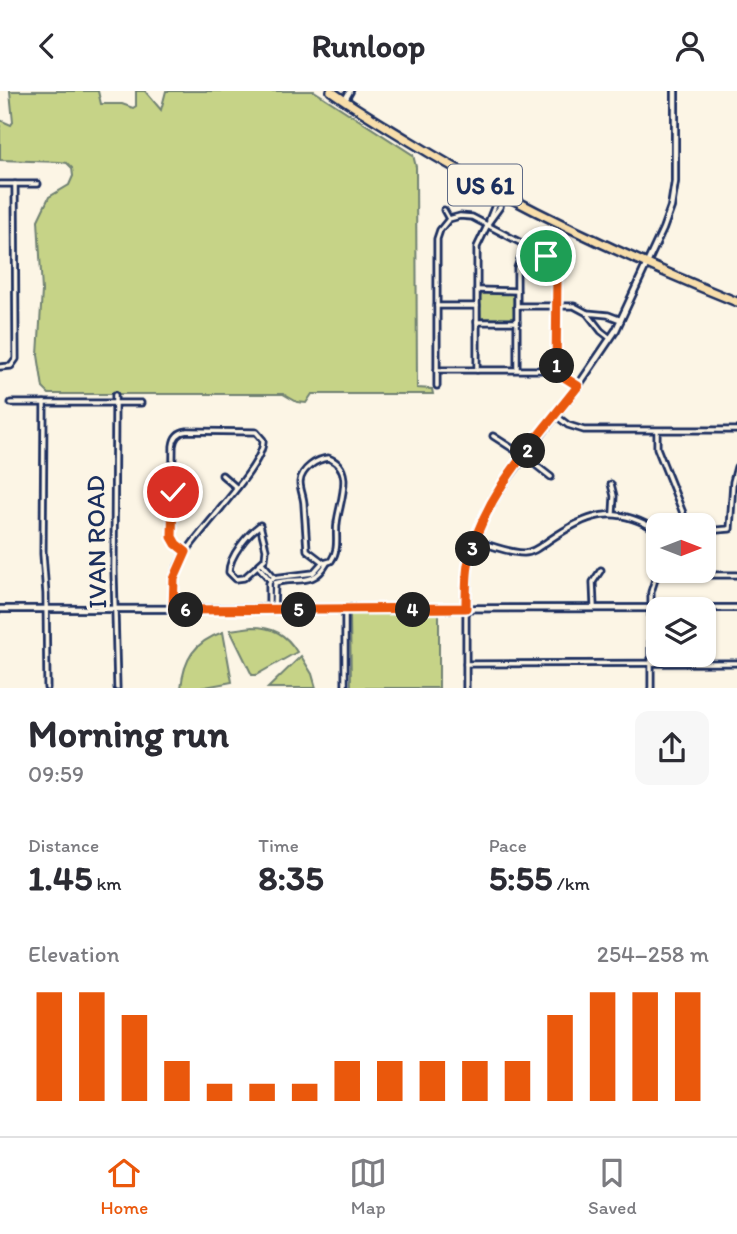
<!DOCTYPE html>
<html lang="en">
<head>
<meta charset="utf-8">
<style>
	:root { --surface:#fff; --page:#f7f7f7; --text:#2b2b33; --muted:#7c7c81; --line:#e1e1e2; --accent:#ea580c }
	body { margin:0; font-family:Itim,sans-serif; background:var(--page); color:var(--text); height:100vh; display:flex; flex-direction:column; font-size:26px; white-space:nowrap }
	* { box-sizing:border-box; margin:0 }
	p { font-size:23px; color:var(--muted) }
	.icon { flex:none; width:38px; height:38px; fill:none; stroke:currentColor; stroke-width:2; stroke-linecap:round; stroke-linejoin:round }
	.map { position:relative; height:597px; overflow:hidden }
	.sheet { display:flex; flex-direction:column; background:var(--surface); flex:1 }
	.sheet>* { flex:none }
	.needle { width:46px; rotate:90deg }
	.controls { position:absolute; left:646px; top:422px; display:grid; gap:14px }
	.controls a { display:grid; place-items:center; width:70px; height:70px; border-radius:14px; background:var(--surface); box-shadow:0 2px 5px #0004; font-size:35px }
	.pin { position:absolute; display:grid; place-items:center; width:60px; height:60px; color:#fff; margin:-30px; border:4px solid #fff; border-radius:50%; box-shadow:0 2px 7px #0007 }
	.km { position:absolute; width:35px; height:35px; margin:-18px; border-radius:50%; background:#222; color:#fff; font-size:19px; line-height:35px; text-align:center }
	.round { display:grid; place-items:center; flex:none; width:74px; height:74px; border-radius:14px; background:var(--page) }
	.summary { display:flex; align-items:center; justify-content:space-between; height:119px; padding:0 28px }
	h1 { font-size:38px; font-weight:700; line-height:52px }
	.stats { display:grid; grid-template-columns:repeat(3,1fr); gap:10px; height:119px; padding:7px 28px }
	.stats div { display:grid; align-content:center }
	.stats b { font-size:35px; font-weight:700 }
	.stats small { font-size:19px; font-weight:400 }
	.stats p { font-size:19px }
	.chart { height:196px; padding:14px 28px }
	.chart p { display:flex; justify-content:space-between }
	.chart svg { width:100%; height:126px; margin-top:7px; stroke:var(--accent); stroke-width:6 }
	header { display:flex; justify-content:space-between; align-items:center; height:91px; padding:0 28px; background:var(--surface); font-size:32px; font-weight:700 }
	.tabs { display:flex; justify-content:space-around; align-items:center; height:98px; border-top:2px solid var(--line); background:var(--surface); font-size:19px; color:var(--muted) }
	.tabs a { display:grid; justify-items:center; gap:4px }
	.tabs .active { color:var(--accent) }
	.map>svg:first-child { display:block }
</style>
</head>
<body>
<header><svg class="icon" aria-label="back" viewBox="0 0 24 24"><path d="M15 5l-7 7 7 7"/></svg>Runloop<svg class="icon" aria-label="person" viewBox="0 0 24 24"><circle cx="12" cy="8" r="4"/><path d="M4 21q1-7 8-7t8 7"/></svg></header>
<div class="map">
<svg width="737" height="597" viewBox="0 0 737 597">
	<rect width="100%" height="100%" fill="#fcf5e5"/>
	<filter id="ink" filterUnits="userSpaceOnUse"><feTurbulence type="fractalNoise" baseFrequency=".0143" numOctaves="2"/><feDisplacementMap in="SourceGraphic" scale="14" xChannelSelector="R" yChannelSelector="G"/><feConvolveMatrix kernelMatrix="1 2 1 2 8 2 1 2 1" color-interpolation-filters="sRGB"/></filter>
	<g filter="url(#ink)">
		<!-- green -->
		<g fill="#c6d387" stroke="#708172" stroke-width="2">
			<polygon points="10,0 98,0 101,13 122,13 133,17 136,15 136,0 145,0 161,19 166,0 314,0 413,64 416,76 417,297 432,298 433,303 312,303 306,312 297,311 283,303 49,303 43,297 38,264 42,200 38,129 49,106 69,94 73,85 72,77 67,72 60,71 0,69 0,29 11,34 13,31"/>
			<polygon points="483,202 513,203 514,226 510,228 481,227 480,206"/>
			<polygon points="439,522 439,597 351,597 350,523"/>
			<path d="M252,536C273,536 286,543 297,561L256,584H252L230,539Z"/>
			<path d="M223,541L232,591L200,597H181C184,568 194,551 223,541Z"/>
			<polygon points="301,565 312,583 316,597 268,597"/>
		</g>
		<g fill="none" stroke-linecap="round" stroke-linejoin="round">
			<defs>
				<g id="street">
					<polyline points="0,93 38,93"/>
					<polyline points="444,119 449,128"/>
					<polyline points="449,128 460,125 472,126 546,165 554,174 557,185 556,280"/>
					<polyline points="489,129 495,114 501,109"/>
					<polyline points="477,199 517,200"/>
					<polyline points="437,215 477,215"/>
					<polyline points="517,215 574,215 587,222 608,224 621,229"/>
					<polyline points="587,222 601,240 610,247"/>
					<polyline points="477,231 517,231"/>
					<polyline points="0,276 11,275 16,268 15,93"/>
					<polyline points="517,278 517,177 525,154"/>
					<polyline points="437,279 549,279 559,282 578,295"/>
					<polyline points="477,279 477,156 489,131 500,116 501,109"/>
					<polyline points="437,295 437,148 440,139 449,128"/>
					<polyline points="115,304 114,481 117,597"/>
					<polyline points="11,312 141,312"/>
					<polyline points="44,312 43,463 46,503 47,597"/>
					<polyline points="555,324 568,334 584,339 737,339"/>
					<polyline points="657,340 657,357 683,422 681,434"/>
					<polyline points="493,345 524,365 551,386"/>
					<path d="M328,367C356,377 339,411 337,432C335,446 340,457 331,470L324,472L307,459C306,443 305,429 304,414C304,406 300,399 300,391C301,378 317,368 328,367Z"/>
					<polyline points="222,384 237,397"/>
					<polyline points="611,393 614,405 613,422"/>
					<path d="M260,434L266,458L265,468L244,487L236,488L229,481C229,465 248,443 260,434Z"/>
					<polyline points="704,440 730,438 733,391 737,376"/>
					<path d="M476,450C490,454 509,462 524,462C533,462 541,455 548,450C588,423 614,412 658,440"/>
					<polyline points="262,472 274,486"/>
					<polyline points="258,475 270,489"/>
					<polyline points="657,481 664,484 737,484"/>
					<polyline points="594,516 593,491 601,479"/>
					<polyline points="466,517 466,597"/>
					<path d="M172,519C173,504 172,489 178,475C192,443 265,377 263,349L256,341L187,340C179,341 174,346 173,355L172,444L176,453L186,462"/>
					<polyline points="269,519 269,492 273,487 313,482 322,472"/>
					<path d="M274,519L275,492C297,485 313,497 327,472"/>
					<polyline points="345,519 345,597"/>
					<polyline points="466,573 737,572"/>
					<polyline points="651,597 651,501 658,479"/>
				</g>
				<g id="secondary">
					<polyline points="345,9 350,0"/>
					<polyline points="466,517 468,474 483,427 505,391 578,295 616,239 663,138 671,116 675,91 675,0"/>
					<polyline points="0,518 737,517"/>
				</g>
				<path id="highway" d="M331,0C356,18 382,33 408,49C512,113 623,165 737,211"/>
			</defs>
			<!-- street casing -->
			<use href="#street" stroke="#1b2f5e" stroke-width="9"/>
			<!-- secondary casing -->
			<use href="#secondary" stroke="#1b2f5e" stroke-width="10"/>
			<!-- highway casing -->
			<use href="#highway" stroke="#1b2f5e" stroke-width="12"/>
			<!-- street -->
			<use href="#street" stroke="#fcf5e5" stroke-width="3.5"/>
			<!-- secondary -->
			<use href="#secondary" stroke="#fcf5e5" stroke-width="4.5"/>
			<!-- highway -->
			<use href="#highway" stroke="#f8deab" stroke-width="7"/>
		</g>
	</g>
	<g fill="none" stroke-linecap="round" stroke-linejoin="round" filter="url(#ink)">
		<defs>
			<path id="route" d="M173,401L172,446L176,453L186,461L174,488L173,519L466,517C466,502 466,488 468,474C482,404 536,349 578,295L556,281L557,182L554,174L546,165"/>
		</defs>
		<!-- route casing -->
		<use href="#route" stroke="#fff" stroke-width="14"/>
		<!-- route -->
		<use href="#route" stroke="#ea580c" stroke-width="9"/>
	</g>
	<g text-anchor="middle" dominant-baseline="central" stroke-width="7" stroke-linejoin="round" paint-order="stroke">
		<!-- shield labels -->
		<rect fill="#fcf5e5" stroke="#5e6a86" stroke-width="2" x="448" y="73.5" width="74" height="41" rx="5"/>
		<g font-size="24" font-weight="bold" fill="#1b2f5e">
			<text x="485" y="94">US 61</text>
		</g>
		<!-- street labels -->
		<g font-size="26" fill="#1b2f5e" stroke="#fcf5e5">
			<text transform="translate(96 451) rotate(-91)">IVAN ROAD</text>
		</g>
	</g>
</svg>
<div class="controls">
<a><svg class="needle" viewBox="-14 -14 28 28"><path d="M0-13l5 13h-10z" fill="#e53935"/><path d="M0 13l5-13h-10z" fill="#7c7c81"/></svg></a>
<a><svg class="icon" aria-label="layers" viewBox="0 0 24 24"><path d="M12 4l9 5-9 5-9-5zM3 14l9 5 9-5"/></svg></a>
</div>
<div class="pin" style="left:546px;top:165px;background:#1e9e55"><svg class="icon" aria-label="arrive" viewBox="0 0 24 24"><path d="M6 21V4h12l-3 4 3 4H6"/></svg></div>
<div class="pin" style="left:173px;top:401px;background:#d93025"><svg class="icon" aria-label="check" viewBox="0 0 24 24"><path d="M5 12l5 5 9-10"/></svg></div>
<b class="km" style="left:557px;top:275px">1</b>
<b class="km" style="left:528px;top:360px">2</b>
<b class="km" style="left:473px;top:458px">3</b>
<b class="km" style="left:413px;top:519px">4</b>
<b class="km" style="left:299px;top:519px">5</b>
<b class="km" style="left:186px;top:519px">6</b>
</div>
<section class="sheet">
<div class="summary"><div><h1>Morning run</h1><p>09:59</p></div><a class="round"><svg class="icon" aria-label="share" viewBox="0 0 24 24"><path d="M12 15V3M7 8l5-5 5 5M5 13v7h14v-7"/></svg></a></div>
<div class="stats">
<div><p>Distance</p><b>1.45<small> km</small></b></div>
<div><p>Time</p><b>8:35</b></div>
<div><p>Pace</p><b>5:55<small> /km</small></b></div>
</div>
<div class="chart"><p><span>Elevation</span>254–258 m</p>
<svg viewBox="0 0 160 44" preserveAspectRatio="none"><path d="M5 44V6M15 44V6M25 44V14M35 44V30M45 44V38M55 44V38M65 44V38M75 44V30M85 44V30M95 44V30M105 44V30M115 44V30M125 44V14M135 44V6M145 44V6M155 44V6"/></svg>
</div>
</section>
<nav class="tabs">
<a class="active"><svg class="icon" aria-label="home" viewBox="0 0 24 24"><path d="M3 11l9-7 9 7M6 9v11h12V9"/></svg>Home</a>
<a><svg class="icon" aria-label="map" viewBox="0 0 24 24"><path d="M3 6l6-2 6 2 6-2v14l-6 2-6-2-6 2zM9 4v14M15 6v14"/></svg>Map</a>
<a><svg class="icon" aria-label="saved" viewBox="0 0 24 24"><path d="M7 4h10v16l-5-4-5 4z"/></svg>Saved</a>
</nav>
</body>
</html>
